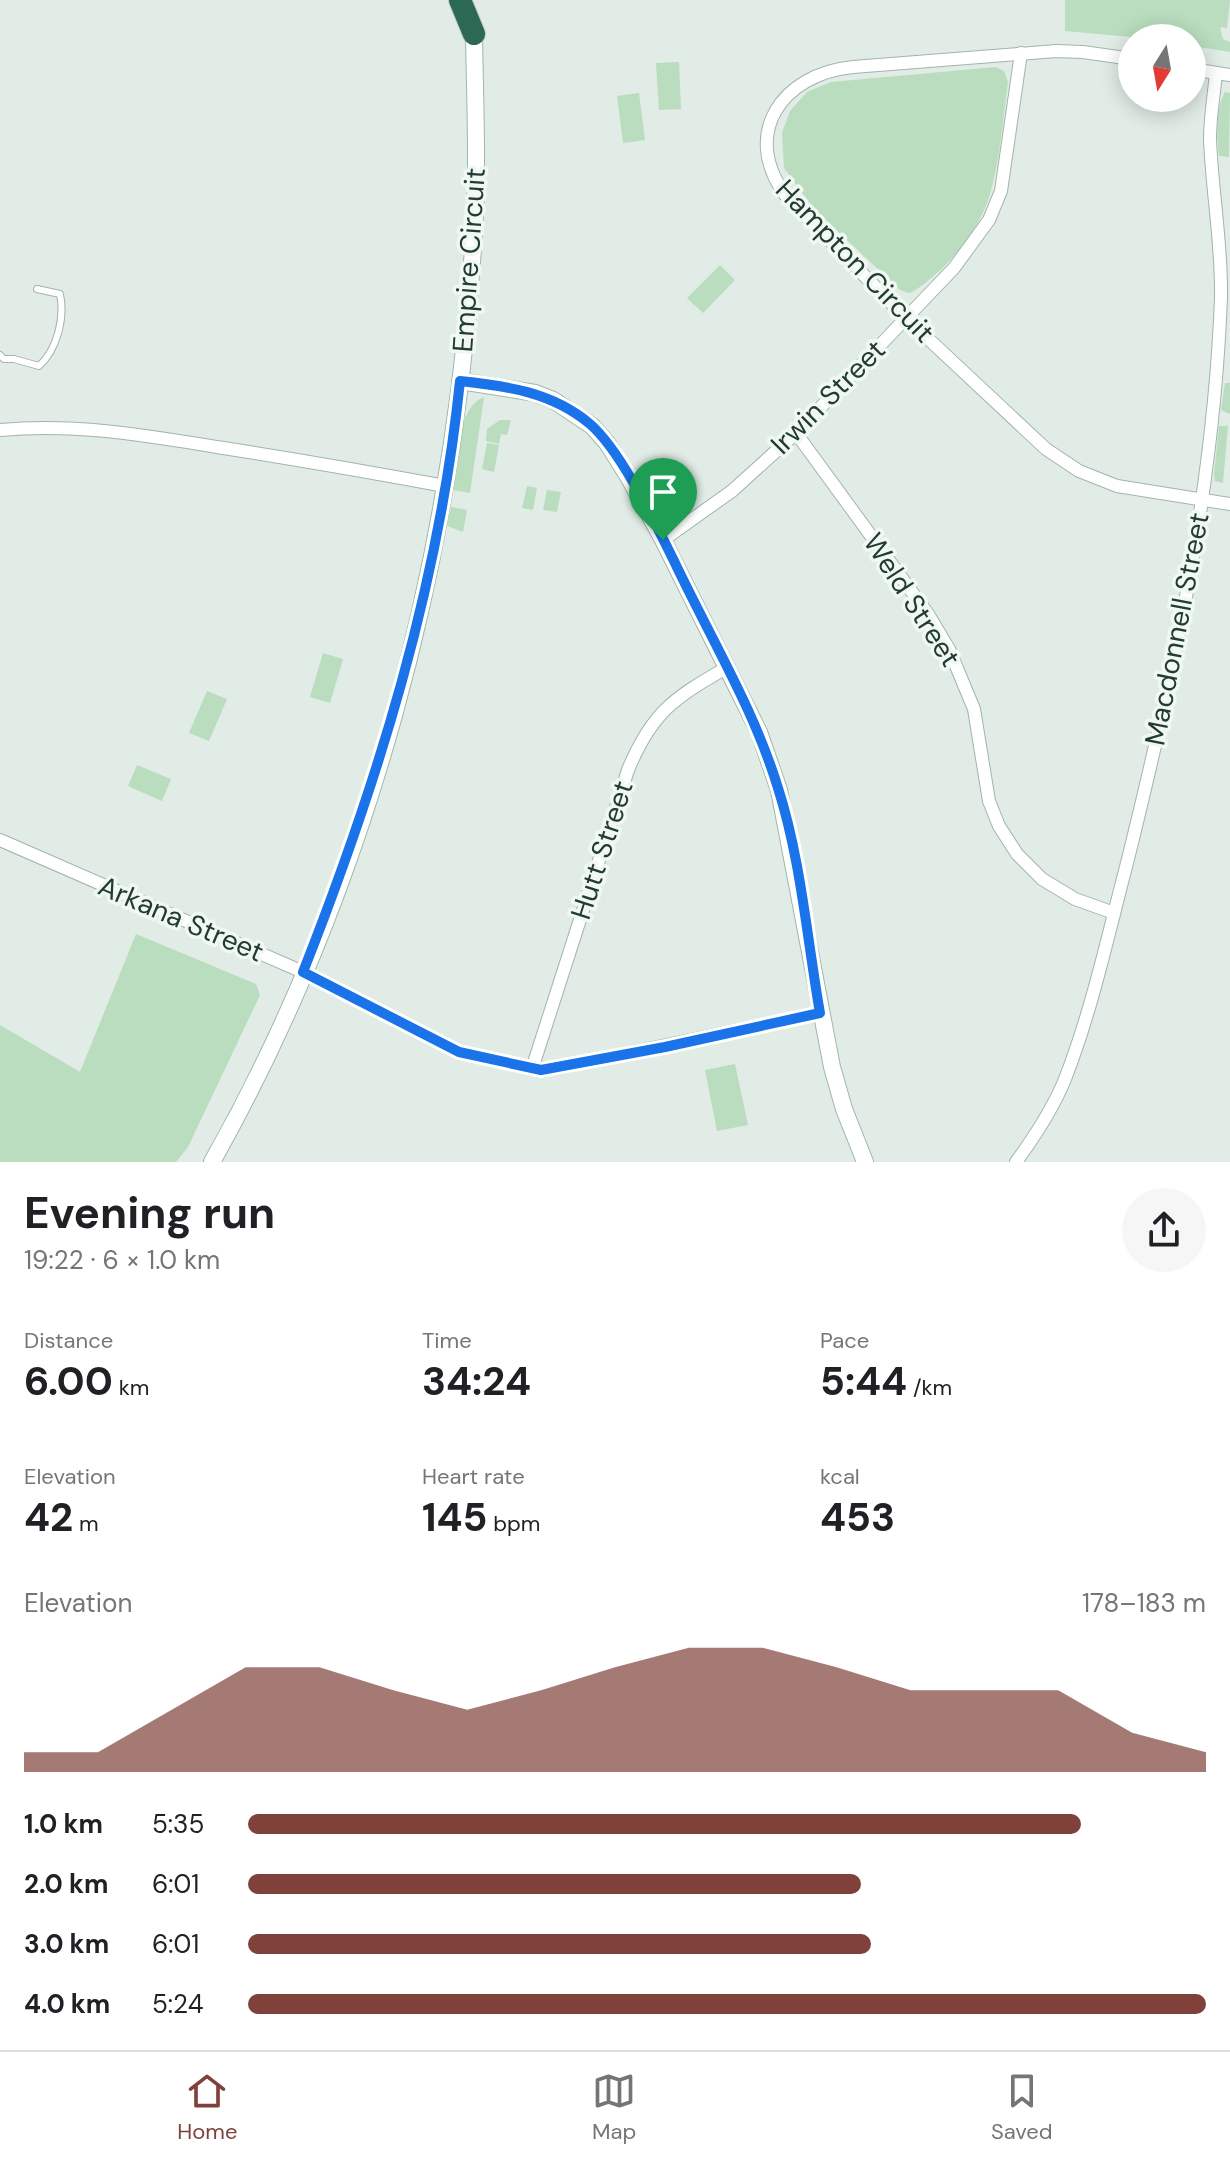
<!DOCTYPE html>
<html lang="en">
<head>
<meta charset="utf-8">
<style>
	:root { --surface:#fff; --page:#f6f6f6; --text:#202124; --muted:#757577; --line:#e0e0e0; --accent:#7f413a }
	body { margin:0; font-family:"DM Sans",sans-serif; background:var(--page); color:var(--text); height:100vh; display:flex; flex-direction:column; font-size:30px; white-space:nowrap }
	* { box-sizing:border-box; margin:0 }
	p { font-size:26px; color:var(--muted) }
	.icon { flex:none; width:44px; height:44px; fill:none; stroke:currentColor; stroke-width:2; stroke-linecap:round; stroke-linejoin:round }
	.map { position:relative; height:1162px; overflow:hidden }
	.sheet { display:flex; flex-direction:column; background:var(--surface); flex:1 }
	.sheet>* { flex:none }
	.needle { width:52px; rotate:191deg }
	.buttons { position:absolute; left:1118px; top:24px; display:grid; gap:16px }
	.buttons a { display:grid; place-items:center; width:88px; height:88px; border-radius:50%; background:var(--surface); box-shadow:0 4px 20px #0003; font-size:40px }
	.pin { position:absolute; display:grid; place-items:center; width:68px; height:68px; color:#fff; margin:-82px -34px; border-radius:50% 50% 50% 0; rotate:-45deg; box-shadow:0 0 8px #0007 }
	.pin .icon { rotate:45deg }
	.round { display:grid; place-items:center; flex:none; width:84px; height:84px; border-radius:42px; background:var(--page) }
	.headline { display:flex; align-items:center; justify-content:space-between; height:136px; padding:0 24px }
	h1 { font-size:44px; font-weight:700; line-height:60px }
	.stats { display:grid; grid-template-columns:repeat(3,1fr); gap:12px; height:136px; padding:8px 24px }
	.stats div { display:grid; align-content:center }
	.stats b { font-size:40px; font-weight:700 }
	.stats small { font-size:22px; font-weight:400 }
	.stats p { font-size:22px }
	.chart { height:224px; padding:16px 24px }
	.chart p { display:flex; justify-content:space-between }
	.chart svg { width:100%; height:144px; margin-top:8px; fill:var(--accent); opacity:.7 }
	ul { padding:0 24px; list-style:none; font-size:26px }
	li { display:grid; grid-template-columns:128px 96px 1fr; align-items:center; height:60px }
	li i { height:20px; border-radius:10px; background:var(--accent) }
	.tab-bar { display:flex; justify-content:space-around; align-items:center; height:112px; border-top:2px solid var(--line); background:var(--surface); font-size:22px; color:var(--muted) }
	.tab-bar a { display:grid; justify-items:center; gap:4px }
	.tab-bar .active { color:var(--accent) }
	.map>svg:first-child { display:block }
</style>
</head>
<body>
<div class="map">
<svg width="1230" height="1162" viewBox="0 0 1230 1162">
	<rect width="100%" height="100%" fill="#e0ece5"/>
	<!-- green -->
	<g fill="#b9ddbe">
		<polygon points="1065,0 1230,0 1227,28 1220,27 1223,39 1230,42 1230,52 1192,46 1192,38 1142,38 1065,31"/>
		<polygon points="679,62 681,109 659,110 656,63"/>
		<path d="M996,67L1004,71L1008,82C1003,118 1000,160 990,194C979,232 947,269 914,291L909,293L900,290L814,209L784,168L782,133L790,111L807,92L831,82Z"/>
		<path d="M1225,92L1230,93L1229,157L1219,156C1217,135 1215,111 1225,92Z"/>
		<polygon points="639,93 645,140 623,143 617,96"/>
		<polygon points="720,265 735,280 703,313 687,298"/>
		<polygon points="1225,383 1230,383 1230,414 1221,410"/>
		<path d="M484,397L470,493L453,490C458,462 456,408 484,397Z"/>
		<polygon points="500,420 511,420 507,435 501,434 499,444 486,441 487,429"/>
		<polygon points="1219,426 1228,426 1223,483 1215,481 1214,475"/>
		<polygon points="487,443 499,445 494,472 482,469"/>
		<polygon points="527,486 537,488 533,510 522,508"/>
		<polygon points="547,490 561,492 557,512 543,510"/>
		<polygon points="451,507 467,510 463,532 447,526"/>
		<polygon points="323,653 343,659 330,703 310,697"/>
		<polygon points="207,691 227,699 209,741 189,733"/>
		<polygon points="137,765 171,779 162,801 128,786"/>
		<polygon points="136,934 256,984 260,995 188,1147 176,1162 0,1162 0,1025 80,1072"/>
		<polygon points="735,1064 748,1125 717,1131 705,1070"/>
	</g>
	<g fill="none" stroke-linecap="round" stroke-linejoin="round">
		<defs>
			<path id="lane" d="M0,355L4,359H14L39,366C57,350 65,318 60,294L37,289"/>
			<g id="street">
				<path d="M1132,59L1083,52L1056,51L853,67C782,74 740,134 786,196L906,318L1046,449L1079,471L1117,486L1230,504"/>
				<polyline points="1192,69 1230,75"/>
				<path d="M0,430C74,423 144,435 217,447C294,459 369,472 445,486"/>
				<polyline points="796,433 928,614 949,649 974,709 989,801 999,826 1017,854 1042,879 1075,899 1114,913"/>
				<polyline points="663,540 732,491 796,433 954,268 989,220 1001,191 1021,53"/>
				<polyline points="0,840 303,972 459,1052 532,1069 557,1068 820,1013"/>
				<path d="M532,1069L628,770C652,712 674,698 726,668"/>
				<path d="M1016,1162C1035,1136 1053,1109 1065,1079C1092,1010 1108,935 1127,863C1173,678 1214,488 1221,297C1222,244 1212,192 1210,139C1210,117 1214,95 1216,73"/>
			</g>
			<g id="secondary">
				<polyline points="460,381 535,393 553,400 592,426 607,443 629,478 663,540 759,732 779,790 832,1067 844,1109 865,1162"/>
				<path d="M212,1162C369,884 455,551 474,233C478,167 475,100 474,34"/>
			</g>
			<polyline id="highway" points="460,0 474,34"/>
		</defs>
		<!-- lane casing -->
		<use href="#lane" stroke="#a3b4ab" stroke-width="8"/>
		<!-- street casing -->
		<use href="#street" stroke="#a3b4ab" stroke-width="14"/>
		<!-- secondary casing -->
		<use href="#secondary" stroke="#9fb7ac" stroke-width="18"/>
		<!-- highway casing -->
		<use href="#highway" stroke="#c1c8c5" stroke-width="24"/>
		<!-- lane -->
		<use href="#lane" stroke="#fff" stroke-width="6"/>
		<!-- street -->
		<use href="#street" stroke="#fff" stroke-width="12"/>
		<!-- secondary -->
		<use href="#secondary" stroke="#fff" stroke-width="16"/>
		<!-- highway -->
		<use href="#highway" stroke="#2c6955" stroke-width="22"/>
	</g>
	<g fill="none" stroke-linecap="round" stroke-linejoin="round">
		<defs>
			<path id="route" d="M460,381C507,386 552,392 590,424C622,452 655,523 675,563C710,637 754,709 778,788C801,860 807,939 820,1013L665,1047L541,1070L459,1052L303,972C378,782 439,585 460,381Z"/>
		</defs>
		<!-- route casing -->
		<use href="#route" stroke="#fff" stroke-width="16"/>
		<!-- route -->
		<use href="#route" stroke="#1a73e8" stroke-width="10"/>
	</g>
	<g text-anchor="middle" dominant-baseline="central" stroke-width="7" stroke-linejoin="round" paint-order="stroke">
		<!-- street labels -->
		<g font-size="28" fill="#213c31" stroke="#f1f8f4">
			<text transform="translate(469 260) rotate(-86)">Empire Circuit</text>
			<text transform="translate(855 261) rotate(46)">Hampton Circuit</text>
			<text transform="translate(828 397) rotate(-45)">Irwin Street</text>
			<text transform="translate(912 600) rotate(57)">Weld Street</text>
			<text transform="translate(1177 629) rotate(-79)">Macdonnell Street</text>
			<text transform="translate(602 850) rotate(-72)">Hutt Street</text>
			<text transform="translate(181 919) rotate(23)">Arkana Street</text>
		</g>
	</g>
</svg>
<div class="buttons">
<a><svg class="needle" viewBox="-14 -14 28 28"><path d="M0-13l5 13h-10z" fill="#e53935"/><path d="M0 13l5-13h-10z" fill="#757577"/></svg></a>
</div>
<div class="pin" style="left:663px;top:540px;background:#1e9e55"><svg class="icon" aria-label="arrive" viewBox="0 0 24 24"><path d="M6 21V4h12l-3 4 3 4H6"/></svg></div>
</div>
<section class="sheet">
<div class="headline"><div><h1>Evening run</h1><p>19:22 · 6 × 1.0 km</p></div><a class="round"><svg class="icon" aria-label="share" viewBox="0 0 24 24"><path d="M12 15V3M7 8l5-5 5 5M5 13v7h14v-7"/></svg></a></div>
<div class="stats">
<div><p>Distance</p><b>6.00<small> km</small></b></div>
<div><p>Time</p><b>34:24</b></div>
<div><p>Pace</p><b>5:44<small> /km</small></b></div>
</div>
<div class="stats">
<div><p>Elevation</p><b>42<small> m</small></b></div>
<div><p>Heart rate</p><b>145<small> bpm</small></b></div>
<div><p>kcal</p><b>453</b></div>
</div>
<div class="chart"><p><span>Elevation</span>178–183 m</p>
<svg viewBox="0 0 160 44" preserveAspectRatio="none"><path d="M0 44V38L10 38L20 25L30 12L40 12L50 19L60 25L70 19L80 12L90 6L100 6L110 12L120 19L130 19L140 19L150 32L160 38V44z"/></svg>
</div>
<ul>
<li><b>1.0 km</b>5:35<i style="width:87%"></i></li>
<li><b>2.0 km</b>6:01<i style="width:64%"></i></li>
<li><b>3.0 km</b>6:01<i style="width:65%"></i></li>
<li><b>4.0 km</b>5:24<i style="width:100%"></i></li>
</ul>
</section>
<nav class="tab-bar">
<a class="active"><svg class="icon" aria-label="home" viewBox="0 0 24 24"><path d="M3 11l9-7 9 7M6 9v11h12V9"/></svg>Home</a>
<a><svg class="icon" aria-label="map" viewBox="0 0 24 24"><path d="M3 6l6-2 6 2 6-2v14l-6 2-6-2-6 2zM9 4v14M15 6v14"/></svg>Map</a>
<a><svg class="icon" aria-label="saved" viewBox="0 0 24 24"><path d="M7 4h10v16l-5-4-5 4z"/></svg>Saved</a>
</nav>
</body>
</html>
